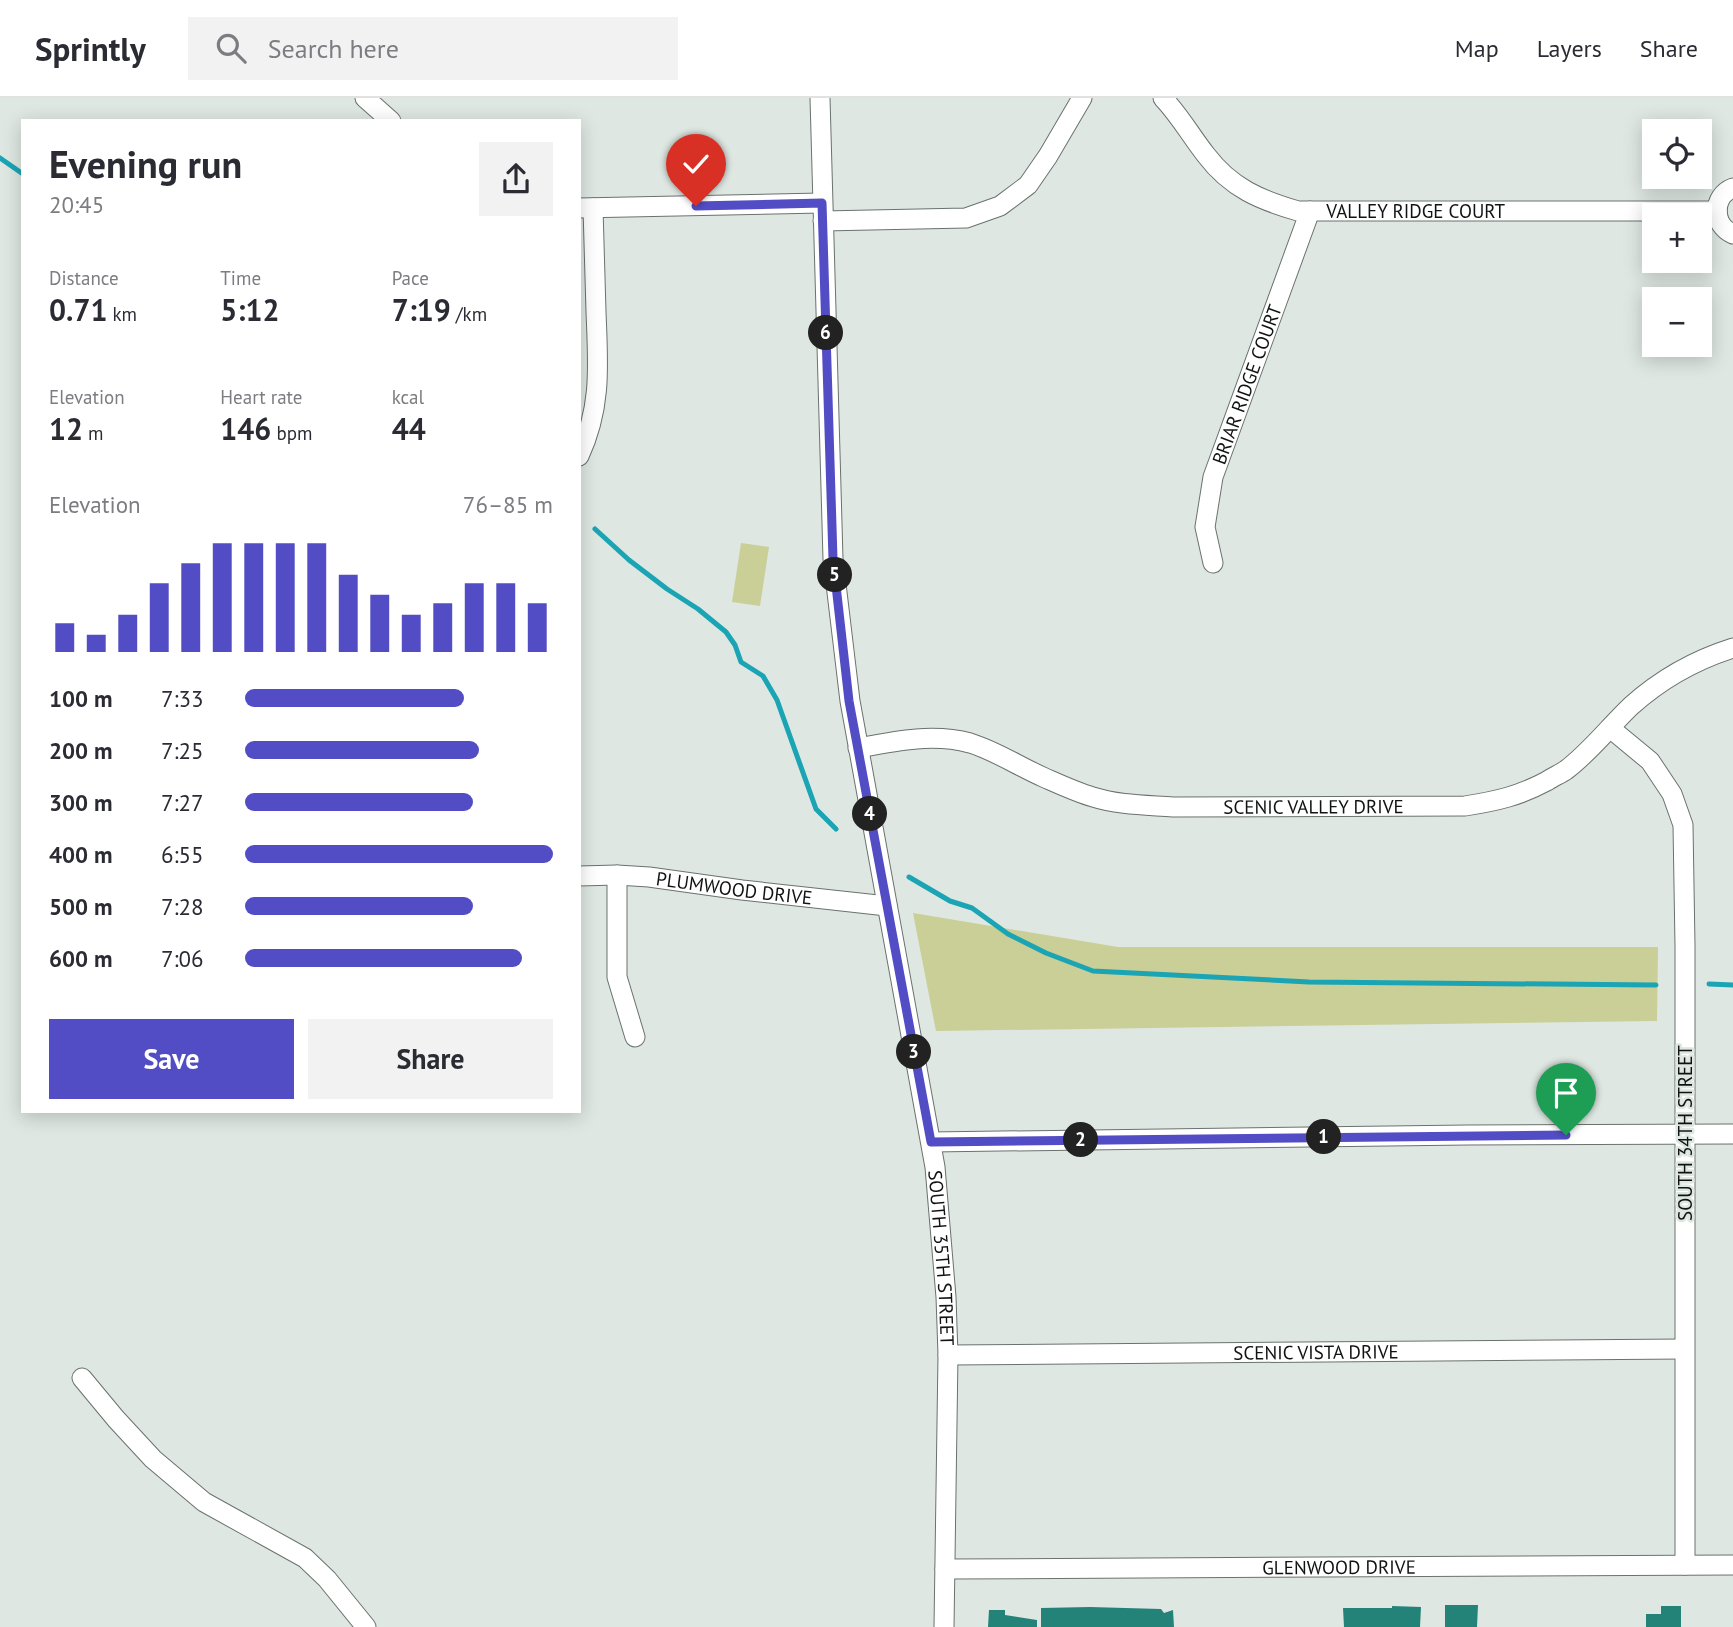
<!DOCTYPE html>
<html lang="en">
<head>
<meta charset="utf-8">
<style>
	:root { --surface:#fff; --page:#f2f2f3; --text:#2b2b33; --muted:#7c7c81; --line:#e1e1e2; --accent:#524dc4 }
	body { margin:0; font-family:"PT Sans",sans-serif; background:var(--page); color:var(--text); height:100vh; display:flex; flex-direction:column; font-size:26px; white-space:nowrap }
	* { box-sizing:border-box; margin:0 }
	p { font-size:23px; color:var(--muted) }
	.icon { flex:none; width:38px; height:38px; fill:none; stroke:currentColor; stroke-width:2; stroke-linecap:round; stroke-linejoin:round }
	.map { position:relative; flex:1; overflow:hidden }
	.panel { position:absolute; left:21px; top:21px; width:560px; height:994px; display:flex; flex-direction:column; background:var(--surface); border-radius:0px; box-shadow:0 4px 18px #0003 }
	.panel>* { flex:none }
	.controls { position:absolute; left:1642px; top:21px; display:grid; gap:14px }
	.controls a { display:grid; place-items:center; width:70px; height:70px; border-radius:0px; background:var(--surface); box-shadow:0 4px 18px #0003; font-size:35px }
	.pin { position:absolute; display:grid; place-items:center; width:60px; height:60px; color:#fff; margin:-72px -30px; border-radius:50% 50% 50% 0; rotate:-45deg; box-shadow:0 0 7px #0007 }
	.pin .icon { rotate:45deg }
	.km { position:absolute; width:35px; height:35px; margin:-18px; border-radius:50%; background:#222; color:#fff; font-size:19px; line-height:35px; text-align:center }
	.round { display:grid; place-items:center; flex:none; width:74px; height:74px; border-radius:0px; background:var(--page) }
	.headline { display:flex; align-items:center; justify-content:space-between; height:119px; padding:0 28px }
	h1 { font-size:38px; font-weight:700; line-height:52px }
	.metrics { display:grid; grid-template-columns:repeat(3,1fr); gap:10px; height:119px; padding:7px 28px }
	.metrics div { display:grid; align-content:center }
	.metrics b { font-size:30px; font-weight:700 }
	.metrics small { font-size:19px; font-weight:400 }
	.metrics p { font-size:19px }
	.chart { height:196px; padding:14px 28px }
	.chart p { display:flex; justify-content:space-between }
	.chart svg { width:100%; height:126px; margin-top:7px; stroke:var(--accent); stroke-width:6 }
	.primary-button { display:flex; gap:14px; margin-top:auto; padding:14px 28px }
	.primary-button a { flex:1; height:80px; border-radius:0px; background:var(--accent); color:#fff; font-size:28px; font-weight:700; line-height:80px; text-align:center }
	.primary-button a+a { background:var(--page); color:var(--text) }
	ul { padding:0 28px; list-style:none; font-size:23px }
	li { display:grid; grid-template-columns:112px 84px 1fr; align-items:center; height:52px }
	li i { height:18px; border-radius:9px; background:var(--accent) }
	header { display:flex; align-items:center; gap:42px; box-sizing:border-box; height:98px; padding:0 35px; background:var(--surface); border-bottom:2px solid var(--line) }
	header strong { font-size:33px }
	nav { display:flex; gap:38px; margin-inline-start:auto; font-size:24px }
	.search { width:490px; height:63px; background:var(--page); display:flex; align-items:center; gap:18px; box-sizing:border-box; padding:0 24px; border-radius:0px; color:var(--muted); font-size:26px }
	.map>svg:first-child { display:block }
</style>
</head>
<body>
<header>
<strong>Sprintly</strong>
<div class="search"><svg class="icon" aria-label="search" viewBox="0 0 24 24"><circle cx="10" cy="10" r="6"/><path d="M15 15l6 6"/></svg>Search here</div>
<nav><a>Map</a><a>Layers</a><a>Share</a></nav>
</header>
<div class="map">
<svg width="1733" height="1529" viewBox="0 0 1733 1529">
	<rect width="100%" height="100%" fill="#dee7e2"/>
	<!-- green -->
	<g fill="#c9cf96">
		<polygon points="741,445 769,449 760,508 732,504"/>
		<polygon points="913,815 1118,849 1658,849 1657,923 936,933"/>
	</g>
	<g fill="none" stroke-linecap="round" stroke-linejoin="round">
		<!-- stream -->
		<g stroke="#1aa4b4" stroke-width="5">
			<polyline points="0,60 23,76"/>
			<polyline points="595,431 629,462 667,491 698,511 726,534 735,547 741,564 763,578 777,602 816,711 836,731"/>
			<polyline points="909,779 950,803 972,810 1008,836 1046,855 1093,873 1309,884 1656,887"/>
			<polyline points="1709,886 1733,887"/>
		</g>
	</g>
	<!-- building -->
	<g fill="#248378">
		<polygon points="1445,1507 1478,1507 1477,1529 1445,1529"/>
		<polygon points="1392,1508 1421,1509 1420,1529 1344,1529 1343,1510 1392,1510"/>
		<polygon points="1661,1508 1681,1508 1681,1529 1646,1529 1646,1516 1661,1516"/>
		<polygon points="1090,1509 1161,1511 1164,1515 1173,1512 1174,1529 1041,1529 1041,1510"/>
		<polygon points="989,1512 1005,1512 1005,1517 1037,1522 1037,1529 988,1529"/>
	</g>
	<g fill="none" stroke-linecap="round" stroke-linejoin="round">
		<defs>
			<g id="minor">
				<polyline points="365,0 391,23"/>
				<path id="s1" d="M820,0L833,461L850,603L935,1069L946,1199L948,1257L944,1529"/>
				<path id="s2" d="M1163,0C1180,18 1191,38 1206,57C1231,90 1260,102 1298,113H1717"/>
				<path d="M1733,90C1712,98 1712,127 1733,136"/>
				<polyline points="579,110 822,105"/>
				<polyline points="823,123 966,120 1000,108 1028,87 1048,58 1082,0"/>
				<path d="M579,358C602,309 598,266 596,214C595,179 594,145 593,110"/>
				<path id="s3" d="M1213,465L1205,429L1213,379L1310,113"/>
				<polyline points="1610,630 1650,663 1672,696 1683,727 1685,848 1685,1467"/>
				<path id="s4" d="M858,650C895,643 933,635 970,645C996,653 1018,668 1043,679C1059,686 1076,694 1093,699C1118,707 1146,707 1173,709L1465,708C1497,703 1519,698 1547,683C1553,679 1560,676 1566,672C1590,654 1609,629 1631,608C1661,581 1695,562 1733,550"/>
				<polyline points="617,777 617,879 635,939"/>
				<path id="s5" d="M579,778L617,777L649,779L742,792L887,808"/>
				<polyline points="931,1044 1468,1037 1733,1036"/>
				<path id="s6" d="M948,1257L1684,1251"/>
				<polyline points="82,1280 116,1321 153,1361 204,1404 305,1460 327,1481 366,1529"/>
				<path id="s7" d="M945,1471L1733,1467"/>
			</g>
		</defs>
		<!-- minor casing -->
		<use href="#minor" stroke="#6a726d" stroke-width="21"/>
		<!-- minor -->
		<use href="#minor" stroke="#fff" stroke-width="19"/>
	</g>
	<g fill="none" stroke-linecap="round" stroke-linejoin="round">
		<defs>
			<polyline id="route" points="696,108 822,105 833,461 849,603 931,1044 1566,1037"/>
		</defs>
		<!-- route casing -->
		<use href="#route" stroke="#fff" stroke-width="14"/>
		<!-- route -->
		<use href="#route" stroke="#524dc4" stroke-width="9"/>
	</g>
	<g text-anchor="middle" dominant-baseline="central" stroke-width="5" stroke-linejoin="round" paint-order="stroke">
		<!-- street labels -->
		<g font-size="19" fill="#101311" stroke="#dee7e2">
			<text stroke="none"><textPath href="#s2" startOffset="299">VALLEY RIDGE COURT</textPath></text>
			<text stroke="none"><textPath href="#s3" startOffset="186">BRIAR RIDGE COURT</textPath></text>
			<text stroke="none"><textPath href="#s4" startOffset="469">SCENIC VALLEY DRIVE</textPath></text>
			<text stroke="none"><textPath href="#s5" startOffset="156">PLUMWOOD DRIVE</textPath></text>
			<text transform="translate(1685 1035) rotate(-90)">SOUTH 34TH STREET</text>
			<text stroke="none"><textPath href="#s1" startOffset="1169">SOUTH 35TH STREET</textPath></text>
			<text stroke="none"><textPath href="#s6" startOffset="368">SCENIC VISTA DRIVE</textPath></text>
			<text stroke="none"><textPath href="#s7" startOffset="394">GLENWOOD DRIVE</textPath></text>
		</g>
	</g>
</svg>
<div class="controls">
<a><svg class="icon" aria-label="locate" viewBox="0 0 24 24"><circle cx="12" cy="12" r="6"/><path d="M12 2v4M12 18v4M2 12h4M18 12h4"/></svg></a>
<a>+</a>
<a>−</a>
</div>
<div class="pin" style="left:1566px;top:1037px;background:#1e9e55"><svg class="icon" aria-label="arrive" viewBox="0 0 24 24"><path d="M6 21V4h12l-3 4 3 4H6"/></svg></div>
<div class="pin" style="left:696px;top:108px;background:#d93025"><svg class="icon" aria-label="check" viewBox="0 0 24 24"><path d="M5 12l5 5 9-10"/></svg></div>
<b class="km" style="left:1324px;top:1039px">1</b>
<b class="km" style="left:1081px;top:1042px">2</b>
<b class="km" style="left:914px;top:954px">3</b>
<b class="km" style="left:870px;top:716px">4</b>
<b class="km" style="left:835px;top:477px">5</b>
<b class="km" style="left:826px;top:235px">6</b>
<section class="panel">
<div class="headline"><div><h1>Evening run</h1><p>20:45</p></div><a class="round"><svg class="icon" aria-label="share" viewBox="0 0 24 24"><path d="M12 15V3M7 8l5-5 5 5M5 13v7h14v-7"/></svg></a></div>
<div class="metrics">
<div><p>Distance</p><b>0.71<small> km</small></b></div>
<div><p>Time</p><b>5:12</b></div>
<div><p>Pace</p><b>7:19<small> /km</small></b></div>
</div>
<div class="metrics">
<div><p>Elevation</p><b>12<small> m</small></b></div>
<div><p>Heart rate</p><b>146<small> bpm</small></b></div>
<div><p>kcal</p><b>44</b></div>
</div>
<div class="chart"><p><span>Elevation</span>76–85 m</p>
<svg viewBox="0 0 160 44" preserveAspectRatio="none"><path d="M5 44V34M15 44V38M25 44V31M35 44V20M45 44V13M55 44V6M65 44V6M75 44V6M85 44V6M95 44V17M105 44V24M115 44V31M125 44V27M135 44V20M145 44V20M155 44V27"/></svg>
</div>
<ul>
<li><b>100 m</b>7:33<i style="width:71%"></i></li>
<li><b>200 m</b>7:25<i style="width:76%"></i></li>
<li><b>300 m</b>7:27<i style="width:74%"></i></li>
<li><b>400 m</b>6:55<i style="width:100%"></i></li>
<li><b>500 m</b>7:28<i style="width:74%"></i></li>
<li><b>600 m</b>7:06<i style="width:90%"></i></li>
</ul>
<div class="primary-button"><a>Save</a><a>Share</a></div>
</section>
</div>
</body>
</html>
